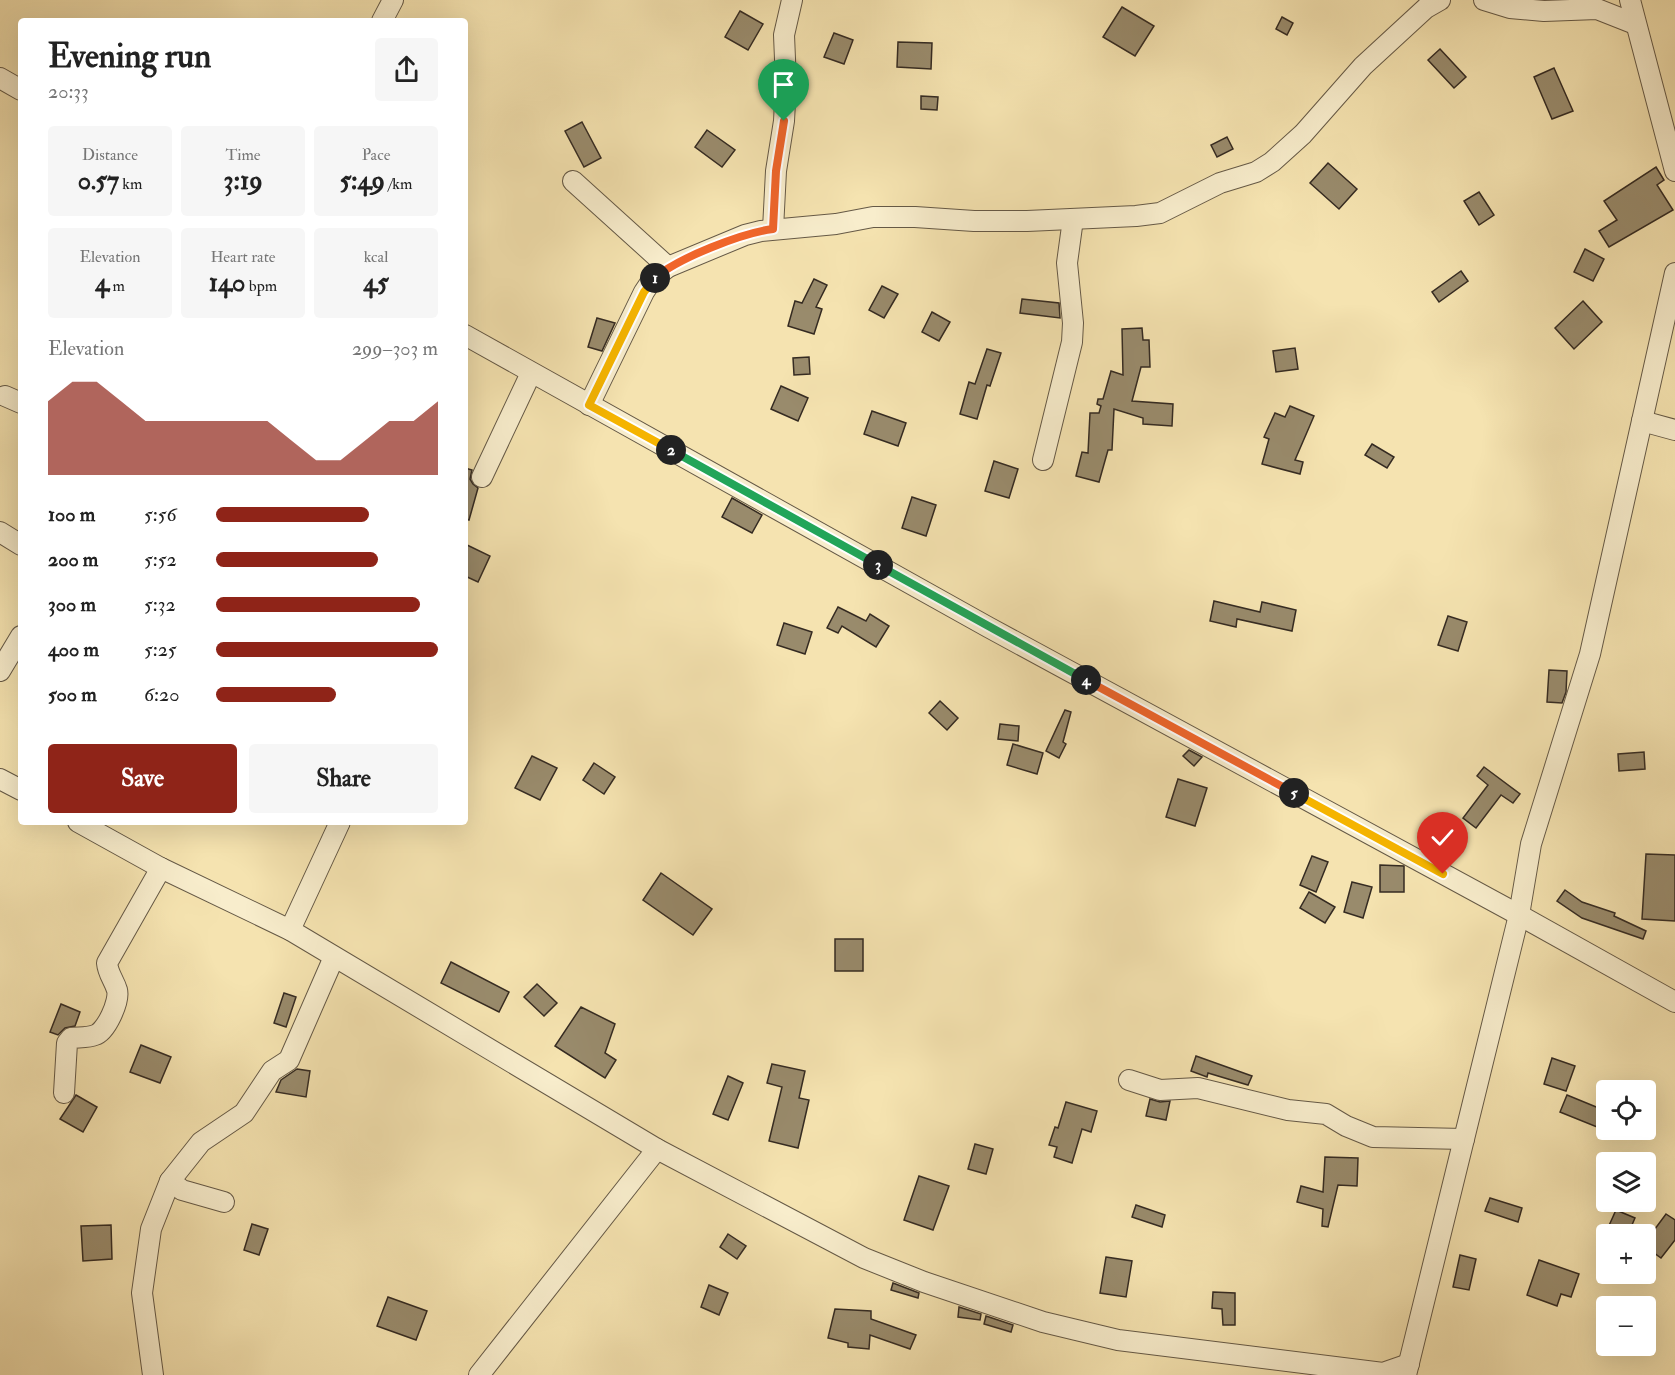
<!DOCTYPE html>
<html lang="en">
<head>
<meta charset="utf-8">
<style>
	:root { --surface:#fff; --page:#f6f6f6; --text:#222; --muted:#767676; --accent:#8f2418 }
	body { margin:0; font-family:"IM FELL Double Pica",serif; background:var(--page); color:var(--text); height:100vh; display:flex; flex-direction:column; font-size:22px; white-space:nowrap }
	* { box-sizing:border-box; margin:0 }
	p { font-size:20px; color:var(--muted) }
	.icon { flex:none; width:33px; height:33px; fill:none; stroke:currentColor; stroke-width:2; stroke-linecap:round; stroke-linejoin:round }
	.map { position:relative; flex:1; overflow:hidden }
	.panel { position:absolute; left:18px; top:18px; width:450px; height:807px; display:flex; flex-direction:column; background:var(--surface); border-radius:6px; box-shadow:0 6px 24px #0002 }
	.panel>* { flex:none }
	.controls { position:absolute; left:1596px; top:1080px; display:grid; gap:12px }
	.controls a { display:grid; place-items:center; width:60px; height:60px; border-radius:6px; background:var(--surface); box-shadow:0 6px 24px #0002; font-size:30px }
	.pin { position:absolute; display:grid; place-items:center; width:51px; height:51px; color:#fff; margin:-62px -26px; border-radius:50% 50% 50% 0; rotate:-45deg; box-shadow:0 0 6px #0007 }
	.pin .icon { rotate:45deg }
	.km { position:absolute; width:30px; height:30px; margin:-15px; border-radius:50%; background:#222; color:#fff; font-size:16px; line-height:30px; text-align:center }
	.round { display:grid; place-items:center; flex:none; width:63px; height:63px; border-radius:6px; background:var(--page) }
	.head { display:flex; align-items:center; justify-content:space-between; height:102px; padding:0 30px }
	h1 { font-size:33px; font-weight:700; line-height:45px }
	.figures { display:grid; grid-template-columns:repeat(3,1fr); gap:9px; height:102px; padding:6px 30px }
	.figures div { display:grid; align-content:center; border-radius:6px; background:var(--page); text-align:center }
	.figures b { font-size:26px; font-weight:700 }
	.figures small { font-size:16px; font-weight:400 }
	.figures p { font-size:16px }
	.chart { height:168px; padding:12px 30px }
	.chart p { display:flex; justify-content:space-between }
	.chart svg { width:100%; height:108px; margin-top:6px; fill:var(--accent); opacity:.7 }
	.cta { display:flex; gap:12px; margin-top:auto; padding:12px 30px }
	.cta a { flex:1; height:69px; border-radius:6px; background:var(--accent); color:#fff; font-size:24px; font-weight:700; line-height:69px; text-align:center }
	.cta a+a { background:var(--page); color:var(--text) }
	ul { padding:0 30px; list-style:none; font-size:20px }
	li { display:grid; grid-template-columns:96px 72px 1fr; align-items:center; height:45px }
	li i { height:15px; border-radius:8px; background:var(--accent) }
	.map>svg:first-child { display:block }
</style>
</head>
<body>
<div class="map">
<svg width="1675" height="1375" viewBox="0 0 1675 1375">
	<rect width="100%" height="100%" fill="#f5e3b0"/>
	<filter id="stains"><feTurbulence type="fractalNoise" baseFrequency=".00333" numOctaves="4"/><feColorMatrix values="0 0 0 0 .2 0 0 0 0 .09 0 0 0 0 .02 0 0 0 .5 -.17"/></filter>
	<radialGradient id="worn" r=".72"><stop offset=".6" stop-color="#630" stop-opacity="0"/><stop offset="1" stop-color="#630" stop-opacity=".3"/></radialGradient>
	<!-- building -->
	<g fill="#998b6c" stroke="#352b22" stroke-width="1.5">
		<polygon points="1122,7 1154,26 1135,56 1103,37"/>
		<polygon points="740,11 763,24 748,50 725,37"/>
		<polygon points="1282,17 1293,23 1287,35 1276,29"/>
		<polygon points="834,33 853,40 844,64 824,57"/>
		<polygon points="898,42 932,43 931,69 897,67"/>
		<polygon points="1440,49 1466,77 1454,88 1428,60"/>
		<polygon points="1554,68 1573,111 1552,119 1534,77"/>
		<polygon points="921,96 938,97 937,110 921,109"/>
		<polygon points="582,122 601,158 584,167 565,131"/>
		<polygon points="707,130 735,150 722,167 695,147"/>
		<polygon points="1227,137 1233,149 1217,157 1211,145"/>
		<polygon points="1328,163 1357,189 1339,209 1310,183"/>
		<polygon points="1656,167 1664,180 1657,185 1673,210 1609,247 1599,231 1617,220 1604,201"/>
		<polygon points="1479,192 1494,215 1479,225 1464,201"/>
		<polygon points="1585,249 1604,259 1593,281 1574,272"/>
		<polygon points="1461,271 1468,281 1439,302 1432,292"/>
		<polygon points="814,279 827,285 816,307 822,309 814,334 788,326 795,301 802,303"/>
		<polygon points="882,286 898,294 884,318 869,310"/>
		<polygon points="1022,299 1059,303 1060,318 1020,313"/>
		<polygon points="1583,301 1602,322 1574,349 1555,328"/>
		<polygon points="932,312 950,322 939,341 922,332"/>
		<polygon points="597,318 615,323 602,351 588,347"/>
		<polygon points="1142,328 1143,340 1149,340 1150,367 1141,367 1132,401 1173,404 1172,426 1143,424 1143,418 1114,409 1112,450 1108,450 1099,482 1076,476 1082,452 1088,453 1090,413 1099,413 1101,406 1097,404 1098,399 1103,399 1111,371 1123,375 1122,329"/>
		<polygon points="1295,348 1298,369 1276,372 1273,351"/>
		<polygon points="987,349 1001,353 990,386 987,385 977,419 960,414 969,382 975,384"/>
		<polygon points="809,357 810,374 794,375 793,358"/>
		<polygon points="781,386 808,398 798,421 771,409"/>
		<polygon points="1290,406 1314,416 1295,460 1303,462 1300,474 1262,464 1269,439 1264,437 1275,413 1285,417"/>
		<polygon points="872,411 906,423 898,446 864,434"/>
		<polygon points="1372,444 1394,457 1387,468 1365,455"/>
		<polygon points="994,461 1018,469 1009,498 985,491"/>
		<polygon points="465,468 472,470 470,479 473,484 478,488 469,520 465,519"/>
		<polygon points="912,497 936,505 926,536 902,528"/>
		<polygon points="732,498 762,515 752,533 722,517"/>
		<polygon points="465,544 490,556 478,582 465,576"/>
		<polygon points="1214,601 1260,612 1262,602 1296,610 1292,631 1237,619 1236,627 1210,621"/>
		<polygon points="838,607 866,621 870,614 889,626 876,647 842,626 838,633 827,628"/>
		<polygon points="1448,616 1467,622 1458,651 1438,645"/>
		<polygon points="784,623 812,632 805,654 777,645"/>
		<polygon points="1549,670 1567,671 1566,692 1562,703 1547,702"/>
		<polygon points="940,701 958,718 947,730 929,713"/>
		<polygon points="1065,710 1071,712 1063,742 1066,744 1059,758 1046,751"/>
		<polygon points="1000,724 1019,726 1018,741 998,739"/>
		<polygon points="1013,744 1043,753 1037,774 1007,765"/>
		<polygon points="1189,750 1202,757 1194,766 1183,756"/>
		<polygon points="1644,752 1645,769 1619,771 1618,754"/>
		<polygon points="532,756 557,768 540,800 515,788"/>
		<polygon points="594,763 615,777 604,794 583,780"/>
		<polygon points="1484,767 1520,794 1513,803 1501,795 1476,828 1463,818 1488,785 1477,776"/>
		<polygon points="1178,779 1207,788 1195,826 1166,817"/>
		<polygon points="1646,854 1675,855 1675,921 1642,919"/>
		<polygon points="1312,856 1328,862 1316,892 1300,885"/>
		<polygon points="1380,865 1404,866 1404,892 1380,892"/>
		<polygon points="661,873 712,909 693,935 643,900"/>
		<polygon points="1352,882 1372,887 1363,918 1344,912"/>
		<polygon points="1565,890 1582,902 1615,913 1614,916 1646,931 1643,939 1582,918 1557,901"/>
		<polygon points="1309,892 1335,907 1325,923 1300,908"/>
		<rect x="835" y="939" width="28" height="32"/>
		<polygon points="451,962 509,992 499,1012 441,983"/>
		<polygon points="537,984 557,1003 544,1016 524,997"/>
		<polygon points="284,993 296,997 286,1027 274,1023"/>
		<polygon points="61,1004 80,1012 75,1026 65,1028 58,1035 50,1032"/>
		<polygon points="581,1007 615,1024 605,1053 616,1060 605,1078 555,1046"/>
		<polygon points="141,1045 171,1057 160,1083 130,1072"/>
		<polygon points="1196,1056 1252,1076 1248,1085 1208,1073 1207,1077 1191,1071"/>
		<polygon points="1552,1058 1575,1066 1566,1091 1544,1084"/>
		<polygon points="772,1064 805,1071 799,1098 809,1100 798,1148 769,1141 782,1087 767,1083"/>
		<polygon points="297,1069 310,1071 306,1097 276,1092 281,1080"/>
		<polygon points="728,1076 743,1083 728,1120 713,1114"/>
		<polygon points="76,1095 97,1107 83,1132 60,1119"/>
		<polygon points="1567,1095 1606,1111 1602,1129 1560,1112"/>
		<polygon points="1150,1099 1160,1102 1170,1101 1166,1120 1146,1116"/>
		<polygon points="1066,1102 1097,1111 1091,1132 1082,1129 1072,1163 1054,1157 1057,1147 1049,1145 1055,1127 1058,1128"/>
		<polygon points="975,1144 993,1149 986,1174 968,1169"/>
		<polygon points="1325,1157 1358,1158 1357,1186 1338,1185 1328,1227 1322,1226 1323,1209 1297,1202 1301,1186 1323,1192"/>
		<polygon points="919,1176 949,1186 933,1230 904,1220"/>
		<polygon points="1490,1198 1522,1208 1518,1222 1485,1211"/>
		<polygon points="1136,1205 1165,1215 1162,1227 1132,1217"/>
		<polygon points="1616,1210 1635,1218 1628,1234 1618,1234 1607,1230"/>
		<polygon points="1666,1214 1675,1220 1675,1240 1661,1258 1646,1247 1646,1241"/>
		<polygon points="252,1224 268,1229 259,1255 244,1250"/>
		<polygon points="111,1225 112,1259 83,1261 81,1226"/>
		<polygon points="728,1234 746,1246 737,1259 720,1247"/>
		<polygon points="1460,1255 1476,1259 1469,1290 1453,1287"/>
		<polygon points="1106,1257 1132,1261 1126,1297 1100,1293"/>
		<polygon points="1539,1260 1579,1274 1571,1297 1561,1294 1557,1306 1527,1295"/>
		<polygon points="893,1283 919,1293 918,1298 891,1290"/>
		<polygon points="709,1285 728,1293 719,1315 701,1307"/>
		<polygon points="1213,1292 1235,1293 1235,1325 1223,1325 1222,1309 1212,1308"/>
		<polygon points="388,1297 427,1311 416,1340 377,1326"/>
		<polygon points="959,1307 981,1314 980,1320 958,1317"/>
		<polygon points="835,1309 871,1311 871,1319 916,1335 910,1349 870,1335 869,1349 848,1347 848,1343 828,1338"/>
		<polygon points="986,1316 1013,1325 1011,1332 984,1324"/>
	</g>
	<g fill="none" stroke-linecap="round" stroke-linejoin="round">
		<defs>
			<g id="minor">
				<polyline points="1484,0 1510,8 1544,11 1597,9 1635,24"/>
				<polyline points="1630,0 1675,171"/>
				<polyline points="382,21 393,0"/>
				<polyline points="0,78 21,90"/>
				<polyline points="573,181 668,267"/>
				<polyline points="773,229 776,171 784,121 786,83 784,35 792,0"/>
				<polyline points="465,335 988,627 1519,915 1675,1002"/>
				<polyline points="5,396 21,403"/>
				<polyline points="589,405 644,292 652,280 668,267 745,235 761,231 836,224 873,217 915,217 974,221 1027,221 1136,216 1160,213 1220,183 1256,172 1272,162 1303,134 1363,66 1426,8 1440,0"/>
				<polyline points="1642,421 1675,430"/>
				<polyline points="1043,460 1072,342 1073,323 1067,263 1073,219"/>
				<polyline points="482,477 531,373"/>
				<polyline points="0,532 21,545"/>
				<polyline points="0,671 21,636"/>
				<polyline points="0,779 21,790"/>
				<polyline points="78,822 161,868 290,930 657,1149 864,1258 924,1282 1043,1322 1118,1340 1383,1373 1409,1364"/>
				<polyline points="290,930 340,822"/>
				<polyline points="1129,1080 1160,1090 1198,1088 1288,1110 1326,1114 1346,1126 1373,1137 1464,1139"/>
				<path d="M64,1093L67,1043L71,1038C78,1037 88,1038 95,1035C106,1032 120,1001 117,990C114,980 108,974 107,963L161,868"/>
				<polyline points="170,1181 182,1190 224,1202"/>
				<polyline points="153,1375 142,1293 151,1229 170,1181 201,1142 244,1113 272,1071 289,1060 334,957"/>
				<polyline points="479,1375 657,1149"/>
				<polyline points="1406,1375 1519,915 1531,844 1590,654 1675,273"/>
			</g>
		</defs>
		<!-- minor casing -->
		<use href="#minor" stroke="#655946" stroke-width="22"/>
		<!-- minor -->
		<use href="#minor" stroke="#f8edcc" stroke-width="20"/>
	</g>
	<g fill="none" stroke-linecap="round" stroke-linejoin="round">
		<defs>
			<path id="split-1" d="M655,278C678,258 742,233 773,229L776,171L784,121"/>
			<polyline id="split-2" points="655,278 644,292 589,405 671,450"/>
			<polyline id="split-3" points="671,450 878,565"/>
			<polyline id="split-4" points="878,565 1086,680"/>
			<polyline id="split-5" points="1086,680 1294,793"/>
			<polyline id="split-6" points="1294,793 1443,874"/>
		</defs>
		<!-- split-1 casing -->
		<use href="#split-1" stroke="#fff" stroke-width="12"/>
		<!-- split-2 casing -->
		<use href="#split-2" stroke="#fff" stroke-width="12"/>
		<!-- split-3 casing -->
		<use href="#split-3" stroke="#fff" stroke-width="12"/>
		<!-- split-4 casing -->
		<use href="#split-4" stroke="#fff" stroke-width="12"/>
		<!-- split-5 casing -->
		<use href="#split-5" stroke="#fff" stroke-width="12"/>
		<!-- split-6 casing -->
		<use href="#split-6" stroke="#fff" stroke-width="12"/>
		<!-- split-1 -->
		<use href="#split-1" stroke="#f0652b" stroke-width="8"/>
		<!-- split-2 -->
		<use href="#split-2" stroke="#f5b400" stroke-width="8"/>
		<!-- split-3 -->
		<use href="#split-3" stroke="#22a559" stroke-width="8"/>
		<!-- split-4 -->
		<use href="#split-4" stroke="#22a559" stroke-width="8"/>
		<!-- split-5 -->
		<use href="#split-5" stroke="#f0652b" stroke-width="8"/>
		<!-- split-6 -->
		<use href="#split-6" stroke="#f5b400" stroke-width="8"/>
	</g>
	<rect width="100%" height="100%" filter="url(#stains)"/>
	<rect width="100%" height="100%" fill="url(#worn)"/>
</svg>
<div class="controls">
<a><svg class="icon" aria-label="locate" viewBox="0 0 24 24"><circle cx="12" cy="12" r="6"/><path d="M12 2v4M12 18v4M2 12h4M18 12h4"/></svg></a>
<a><svg class="icon" aria-label="layers" viewBox="0 0 24 24"><path d="M12 4l9 5-9 5-9-5zM3 14l9 5 9-5"/></svg></a>
<a>+</a>
<a>−</a>
</div>
<div class="pin" style="left:784px;top:121px;background:#1e9e55"><svg class="icon" aria-label="arrive" viewBox="0 0 24 24"><path d="M6 21V4h12l-3 4 3 4H6"/></svg></div>
<div class="pin" style="left:1443px;top:874px;background:#d93025"><svg class="icon" aria-label="check" viewBox="0 0 24 24"><path d="M5 12l5 5 9-10"/></svg></div>
<b class="km" style="left:655px;top:278px">1</b>
<b class="km" style="left:671px;top:450px">2</b>
<b class="km" style="left:878px;top:565px">3</b>
<b class="km" style="left:1086px;top:680px">4</b>
<b class="km" style="left:1294px;top:793px">5</b>
<section class="panel">
<div class="head"><div><h1>Evening run</h1><p>20:33</p></div><a class="round"><svg class="icon" aria-label="share" viewBox="0 0 24 24"><path d="M12 15V3M7 8l5-5 5 5M5 13v7h14v-7"/></svg></a></div>
<div class="figures">
<div><p>Distance</p><b>0.57<small> km</small></b></div>
<div><p>Time</p><b>3:19</b></div>
<div><p>Pace</p><b>5:49<small> /km</small></b></div>
</div>
<div class="figures">
<div><p>Elevation</p><b>4<small> m</small></b></div>
<div><p>Heart rate</p><b>140<small> bpm</small></b></div>
<div><p>kcal</p><b>45</b></div>
</div>
<div class="chart"><p><span>Elevation</span>299–303 m</p>
<svg viewBox="0 0 160 44" preserveAspectRatio="none"><path d="M0 44V14L10 6L20 6L30 14L40 22L50 22L60 22L70 22L80 22L90 22L100 30L110 38L120 38L130 30L140 22L150 22L160 14V44z"/></svg>
</div>
<ul>
<li><b>100 m</b>5:56<i style="width:69%"></i></li>
<li><b>200 m</b>5:52<i style="width:73%"></i></li>
<li><b>300 m</b>5:32<i style="width:92%"></i></li>
<li><b>400 m</b>5:25<i style="width:100%"></i></li>
<li><b>500 m</b>6:20<i style="width:54%"></i></li>
</ul>
<div class="cta"><a>Save</a><a>Share</a></div>
</section>
</div>
</body>
</html>
